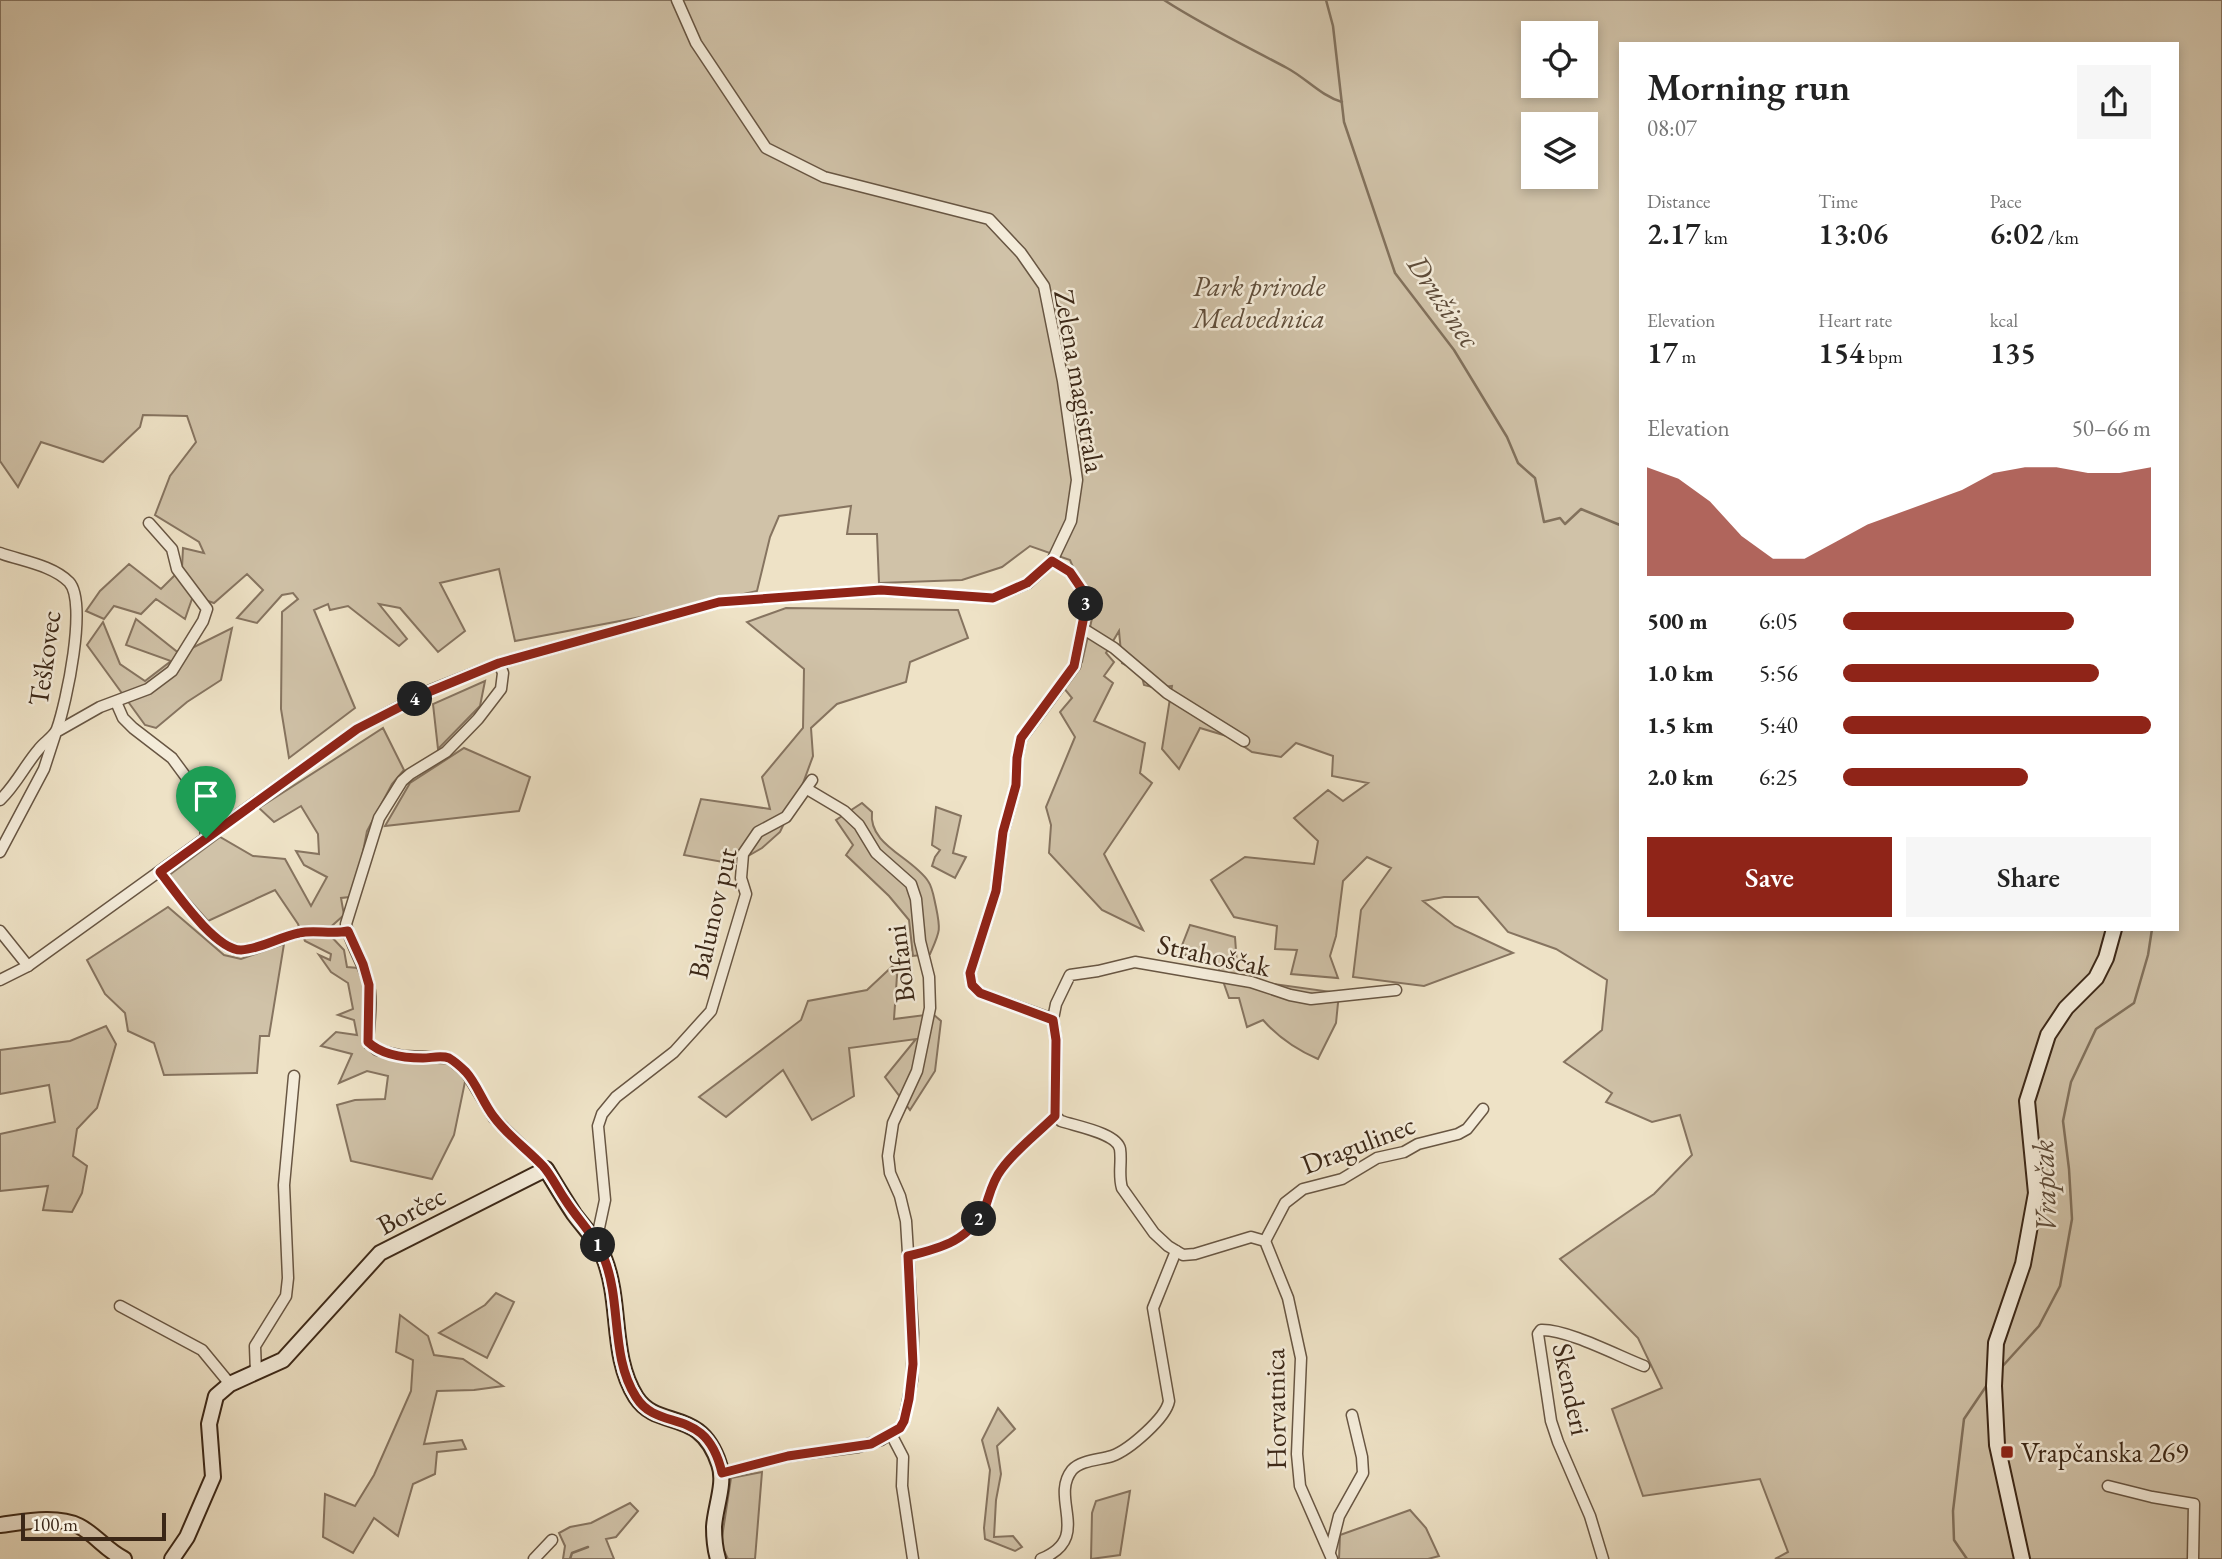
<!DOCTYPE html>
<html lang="en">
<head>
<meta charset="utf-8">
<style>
	:root { --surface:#fff; --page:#f6f6f6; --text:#222; --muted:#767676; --accent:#8f2418 }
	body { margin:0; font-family:"EB Garamond",serif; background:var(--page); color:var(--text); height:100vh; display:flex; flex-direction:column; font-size:26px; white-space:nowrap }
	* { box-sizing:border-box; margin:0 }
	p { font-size:23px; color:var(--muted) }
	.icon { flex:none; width:38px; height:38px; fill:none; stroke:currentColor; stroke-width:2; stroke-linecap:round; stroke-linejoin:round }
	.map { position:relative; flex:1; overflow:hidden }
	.sheet { position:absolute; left:1619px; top:42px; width:560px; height:889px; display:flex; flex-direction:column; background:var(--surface); border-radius:0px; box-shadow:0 4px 10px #0003 }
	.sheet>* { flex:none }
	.controls { position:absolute; left:1521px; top:21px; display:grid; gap:14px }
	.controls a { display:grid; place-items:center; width:77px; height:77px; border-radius:0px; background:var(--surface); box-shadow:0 4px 10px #0003; font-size:35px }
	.scale { position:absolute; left:21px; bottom:18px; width:145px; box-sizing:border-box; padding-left:7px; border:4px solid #3b2717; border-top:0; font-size:19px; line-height:24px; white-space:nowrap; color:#3b2717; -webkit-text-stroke:5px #f4ecda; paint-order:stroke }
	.pin { position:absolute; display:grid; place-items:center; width:60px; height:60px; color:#fff; margin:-72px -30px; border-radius:50% 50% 50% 0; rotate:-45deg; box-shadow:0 0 7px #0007 }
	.pin .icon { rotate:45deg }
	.km { position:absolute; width:35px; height:35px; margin:-18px; border-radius:50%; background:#222; color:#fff; font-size:19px; line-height:35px; text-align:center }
	.round { display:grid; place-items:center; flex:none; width:74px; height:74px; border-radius:0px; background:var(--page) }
	.summary { display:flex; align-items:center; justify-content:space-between; height:119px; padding:0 28px }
	h1 { font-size:38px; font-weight:600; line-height:52px }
	.stats { display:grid; grid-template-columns:repeat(3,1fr); gap:10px; height:119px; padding:7px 28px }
	.stats div { display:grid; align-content:center }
	.stats b { font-size:30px; font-weight:600 }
	.stats small { font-size:19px; font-weight:400 }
	.stats p { font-size:19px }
	.chart { height:196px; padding:14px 28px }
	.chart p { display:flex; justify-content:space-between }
	.chart svg { width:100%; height:126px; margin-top:7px; fill:var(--accent); opacity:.7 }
	.action { display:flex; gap:14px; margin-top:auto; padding:14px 28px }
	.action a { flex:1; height:80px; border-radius:0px; background:var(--accent); color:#fff; font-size:28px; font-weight:600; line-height:80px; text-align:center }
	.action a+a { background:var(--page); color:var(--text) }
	ul { padding:0 28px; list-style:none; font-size:23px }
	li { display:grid; grid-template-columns:112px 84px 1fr; align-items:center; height:52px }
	li i { height:18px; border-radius:9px; background:var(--accent) }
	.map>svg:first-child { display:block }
</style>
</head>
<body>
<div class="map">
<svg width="2222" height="1559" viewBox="0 0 2222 1559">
	<rect width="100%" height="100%" fill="#eee2c6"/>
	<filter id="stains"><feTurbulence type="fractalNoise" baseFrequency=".00286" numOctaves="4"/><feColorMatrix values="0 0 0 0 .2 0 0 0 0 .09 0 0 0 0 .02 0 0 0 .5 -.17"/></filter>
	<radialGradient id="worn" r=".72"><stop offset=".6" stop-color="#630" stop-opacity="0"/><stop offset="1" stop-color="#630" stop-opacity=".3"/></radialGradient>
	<!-- green -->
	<g fill="#d0c2a8" stroke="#867460" stroke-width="2" fill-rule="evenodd">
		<path d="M0,0H2222V1559H1775L1788,1552L1760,1479L1643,1496L1612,1409L1662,1388L1638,1338L1560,1259L1654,1194L1692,1155L1680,1115L1652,1122L1606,1102L1612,1093L1564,1062L1602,1030L1607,980L1556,949L1508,932L1478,897H1444L1423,901L1455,926L1513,953L1424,986L1353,977L1361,910L1391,868L1367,857L1343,881L1336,936L1330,956L1338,978L1291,974L1297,950L1275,949L1277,926L1234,917L1211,880L1245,857L1314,864L1318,841L1294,818L1328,790L1343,801L1368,783L1332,776L1333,756L1296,743L1281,757L1252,752L1230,737L1200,728L1179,769L1162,749L1172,686L1156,688L1144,685L1141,673L1122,663L1119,631L1106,653L1114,662L1104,676L1113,683L1094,721L1145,743L1140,773L1152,783L1104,854L1143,930L1102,910L1049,853L1051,825L1046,807L1075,737L1060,712L1072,698L1063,687L1082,662L1093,614L1070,560L1030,546L1002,567L962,580L879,583L877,534H847L851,506L779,516L770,537L757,591L646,616L515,641L499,569L440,583L465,631L438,652L400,608L379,604L407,639L399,646L348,606L330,610L328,604L314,610L355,708L289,758L281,709L282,612L298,599L293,593L282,595L257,623L237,618L263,590L247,574L214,603L193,596L185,619L156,599L141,614L114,606L104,619L86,611L100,591L129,564L161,589L182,568L183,548L204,553L199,542L155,515L170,476L196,442L187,416L143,415L140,427L103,462L41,442L18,487L0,461ZM1533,33H1586V86H1533ZM1620,44H2177V929H1620ZM1533,124H1586V177H1533Z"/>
		<polygon points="786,608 958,610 968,638 910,662 906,682 837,704 811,728 813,756 802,786 780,832 762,848 734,864 684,855 701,799 770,809 762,777 803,728 804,669 747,622"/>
		<polygon points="136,619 180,654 232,628 221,680 187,702 156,728 145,725 87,645 103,622 120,664 145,681 171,661 126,645"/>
		<polygon points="485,681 480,706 438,749 433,704"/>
		<polygon points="383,728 404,770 392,784 367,831 361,862 350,897 341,898 344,915 326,931 344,950 347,967 358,968 365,987 365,1048 420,1061 447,1063 466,1077 454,1135 432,1179 351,1161 337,1105 355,1100 385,1099 388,1076 367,1071 339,1083 352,1054 321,1046 336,1032 357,1035 354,1020 338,1015 353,1009 348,983 331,972 319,955 330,960 331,954 305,941 298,924 275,890 208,921 168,876 220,837 253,856 285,859 311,906 327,877 304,865 296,851 319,854 318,834 301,806 274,822 259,808"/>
		<polygon points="464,748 530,777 519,811 385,826 410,783"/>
		<path d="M862,803L872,812C868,845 912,857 928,881C933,888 934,899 936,907C941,931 940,931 930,954L913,956L909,920L889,896L846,855L853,845L836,820Z"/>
		<polygon points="936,807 961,816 953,853 966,857 955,878 932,866 935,857 940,850 932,845"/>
		<polygon points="168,907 224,955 241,959 284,944 269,1036 260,1036 257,1073 164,1075 154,1043 128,1031 125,1013 105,994 87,960"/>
		<path d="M1190,925L1235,937L1238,979L1339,993L1336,1023L1318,1059C1297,1050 1278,1037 1263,1020L1247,1027L1239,998H1229L1217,964L1179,953Z"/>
		<polygon points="898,961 894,1019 933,1014 941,1021 935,1071 910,1110 885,1077 916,1039 849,1048 854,1096 812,1120 783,1070 726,1117 699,1097 801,1020 808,1001 867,990"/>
		<polygon points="106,1026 116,1044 97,1108 77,1129 73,1156 87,1166 82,1193 72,1212 43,1210 48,1186 0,1191 0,1134 55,1122 49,1085 0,1094 0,1050 70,1041"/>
		<polygon points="496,1293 514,1302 487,1358 439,1333 485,1305"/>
		<polygon points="400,1315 428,1336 434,1355 463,1359 503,1386 474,1390 437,1391 424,1444 462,1440 466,1449 437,1452 435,1474 413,1484 398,1536 374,1518 353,1553 323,1537 325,1494 355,1506 374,1475 411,1391 413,1360 396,1352"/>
		<polygon points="998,1408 1015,1429 997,1446 1001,1474 996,1500 994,1537 1013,1536 1022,1547 1015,1551 985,1539 984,1528 990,1470 982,1440"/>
		<polygon points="762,1472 755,1559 728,1559 721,1544 731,1478"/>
		<polygon points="1130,1491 1120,1555 1091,1559 1092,1513 1096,1501"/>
		<polygon points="630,1503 638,1511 616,1537 606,1539 614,1559 563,1559 565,1546 559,1533 570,1527 591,1523"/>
		<polygon points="1410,1510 1426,1528 1439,1556 1428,1559 1339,1559 1340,1535"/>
	</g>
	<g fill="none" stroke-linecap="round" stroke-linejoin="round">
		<!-- stream -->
		<g stroke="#82715c" stroke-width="2.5">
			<path d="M1164,0C1204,26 1246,46 1287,68C1306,78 1321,96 1342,102"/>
			<polyline points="1326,0 1333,26 1344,122 1395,273 1454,350 1507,437 1518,463 1535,478 1544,522 1560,518 1565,524 1581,509 1620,525"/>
			<polyline points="2000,1369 2039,1326 2060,1286 2072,1219 2069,1169 2063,1121 2071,1082 2096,1029 2134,1003 2148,955 2152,929"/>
			<polyline points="570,1559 572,1553 588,1547"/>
			<polyline points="1967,1559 1954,1540 1953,1511 1964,1419 1989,1382"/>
		</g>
		<defs>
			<g id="street">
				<path d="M0,553C22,561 52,565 69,582C88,602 66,704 57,729C54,737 44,742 39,749C25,765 16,785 0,800"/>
				<polyline points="1052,561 1070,572 1085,594 1086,605 1075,666 1021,739 1017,758 1016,785 1003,833 996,891 970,973 972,985 980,993 1053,1019"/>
				<polyline points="1082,628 1114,648 1167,693 1244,741"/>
				<path d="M499,663L503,673L501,689L478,719L446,752L410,774L402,781L379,818L346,924C350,944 362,961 368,981C373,999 369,1023 368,1042L377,1050L403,1056L449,1058L466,1072L494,1118L546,1169"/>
				<polyline points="116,702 123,718 133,728 172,758 203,800 206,838"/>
				<polyline points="0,852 44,769 56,732 100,707 148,689 172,671 203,621 207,609 177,569 172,549 149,523"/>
				<path d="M160,872C176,891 215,950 241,950C261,949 279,937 299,933C315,929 330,935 348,931"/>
				<polyline points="0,931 28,966"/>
				<polyline points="0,980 28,966 357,729 431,690 499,663 719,602 881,590 993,598 1028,583 1052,561 1071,521 1077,480 1063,381 1044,286 1021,253 989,219 824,177 766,148 696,43 677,0"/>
				<polyline points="1265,1241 1285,1203 1303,1189 1342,1179 1377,1158 1404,1152 1418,1144 1458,1134 1467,1129 1483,1109"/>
				<polyline points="596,1242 605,1200 598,1126 602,1114 616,1097 674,1052 711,1011 746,894 741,878 743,854 758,832 786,817 812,780"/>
				<path d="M908,1256C942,1248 971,1240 986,1205C990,1193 993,1180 1001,1170C1015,1150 1038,1133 1055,1116"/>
				<polyline points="120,1306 202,1350 230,1384"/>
				<polyline points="256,1373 255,1346 286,1296 288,1278 284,1185 294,1076"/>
				<polyline points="891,1434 903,1457 902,1486 913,1559"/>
				<polyline points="722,1473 788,1456 858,1447 881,1440 900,1428 904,1421 912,1380 913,1333 906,1221 900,1196 890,1173 888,1156 893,1123 917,1071 930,1008 929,977 920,941 916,899 911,884 876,853 859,825 844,811 807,789"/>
				<polyline points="2108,1486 2152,1497 2194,1504 2193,1559"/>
				<polyline points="1330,1552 1339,1516 1363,1473 1362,1457 1352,1415"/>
				<polyline points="534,1559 552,1540"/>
				<path d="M1041,1559C1093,1538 1049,1499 1072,1470C1081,1460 1100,1460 1112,1456C1129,1450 1166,1418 1169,1401L1153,1308L1176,1251"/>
				<path d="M1332,1559L1300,1486L1297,1454L1301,1358L1288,1298L1265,1241L1251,1237L1195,1254L1183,1255L1168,1246L1154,1233L1122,1188C1118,1175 1122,1162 1120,1149C1117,1133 1075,1126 1061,1121L1055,1116L1056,1040L1053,1019L1056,1004L1070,975L1098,971L1135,962L1251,982L1290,995L1311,999L1396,990"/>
				<path d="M1603,1559L1590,1516L1558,1442L1551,1421L1538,1334L1541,1330C1567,1329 1618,1356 1644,1366"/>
			</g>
			<g id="secondary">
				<path d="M0,1525C24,1522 56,1515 79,1526C95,1534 107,1551 124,1559"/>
				<path d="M172,1559L187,1537L213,1477L209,1424L216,1396L230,1384L283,1360L380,1253L546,1169C555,1184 564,1199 574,1214C585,1229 598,1241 604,1258C622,1303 610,1356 636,1397C658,1431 700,1406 719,1464C726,1483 715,1507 714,1527C714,1538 715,1549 718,1559"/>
				<polyline points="2022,1559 1997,1445 1994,1386 1996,1343 2023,1264 2036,1193 2027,1101 2048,1035 2066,1008 2096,978 2106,958 2114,929"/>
			</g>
		</defs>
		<!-- street casing -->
		<use href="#street" stroke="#685643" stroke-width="13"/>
		<!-- secondary casing -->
		<use href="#secondary" stroke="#3b2717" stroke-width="18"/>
		<!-- street -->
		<use href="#street" stroke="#f4ecda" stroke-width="10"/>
		<!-- secondary -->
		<use href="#secondary" stroke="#f4ecda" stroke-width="14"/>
	</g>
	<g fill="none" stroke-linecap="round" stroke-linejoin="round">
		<defs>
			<path id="route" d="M1052,561L1070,572L1085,594L1086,606L1074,666L1021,738L1017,758L1016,785L1003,832L996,891L970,973L972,985L980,993L1053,1020L1056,1040L1055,1116C1038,1133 1015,1150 1001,1170C993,1180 990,1193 986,1205C971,1240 942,1248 908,1256L913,1364L909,1399L904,1421L900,1428L871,1444L788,1456L722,1473C706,1404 659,1434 636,1397C610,1356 622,1303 604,1258C596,1237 578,1220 566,1201C558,1190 552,1176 543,1166C527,1149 507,1135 494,1117C483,1103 477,1084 466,1072C462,1068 454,1061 449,1058C441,1055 431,1058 423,1058C404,1058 382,1055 368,1042L369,985L363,964L348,931C330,935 315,929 299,933C279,937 261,949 241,950C215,950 175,891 160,872L357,729L431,691L499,663L719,602L881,590L993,598L1027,583Z"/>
		</defs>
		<!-- route casing -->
		<use href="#route" stroke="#fff" stroke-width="14"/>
		<!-- route -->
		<use href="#route" stroke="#8f2418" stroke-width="9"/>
	</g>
	<!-- markers -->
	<rect fill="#8f2418" stroke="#f4ecda" stroke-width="2.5" x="2000" y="1445" width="14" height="14" rx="3.5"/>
	<g text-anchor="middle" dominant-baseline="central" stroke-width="5" stroke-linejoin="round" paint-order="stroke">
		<!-- park labels -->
		<g font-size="28" font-style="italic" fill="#604e3b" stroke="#f4ecda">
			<text x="1259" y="286">Park prirode<tspan x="1259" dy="32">Medvednica</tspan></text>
		</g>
		<!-- street labels -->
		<g font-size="28" fill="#3b2717" stroke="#f4ecda">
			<text transform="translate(1080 381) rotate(80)">Zelena magistrala</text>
			<text transform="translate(44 658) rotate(-82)">Teškovec</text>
			<text transform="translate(712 913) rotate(-77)">Balunov put</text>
			<text transform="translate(1214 955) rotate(12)">Strahoščak</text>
			<text transform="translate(900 964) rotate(-97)">Bolfani</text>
			<text transform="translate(1358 1144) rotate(-21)">Dragulinec</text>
			<text transform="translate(411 1210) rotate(-28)">Borčec</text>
			<text transform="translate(1572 1389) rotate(78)">Skenderi</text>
			<text transform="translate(1275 1409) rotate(-91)">Horvatnica</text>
		</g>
		<!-- poi labels -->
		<g font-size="28" fill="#3b2717" stroke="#f4ecda" text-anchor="start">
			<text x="2021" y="1452">Vrapčanska 269</text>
		</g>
		<!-- water labels -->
		<g font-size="30" font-style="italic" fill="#5e4c3a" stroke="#f4ecda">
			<text transform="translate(1444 301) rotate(56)">Družinec</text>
			<text transform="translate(2044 1186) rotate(-92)">Vrapčak</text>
		</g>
	</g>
	<rect width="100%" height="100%" filter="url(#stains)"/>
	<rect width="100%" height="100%" fill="url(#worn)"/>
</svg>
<div class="controls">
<a><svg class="icon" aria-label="locate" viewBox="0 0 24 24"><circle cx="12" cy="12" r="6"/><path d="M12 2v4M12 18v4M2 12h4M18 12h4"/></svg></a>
<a><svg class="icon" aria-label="layers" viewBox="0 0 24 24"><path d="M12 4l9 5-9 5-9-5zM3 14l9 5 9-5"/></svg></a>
</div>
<div class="scale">100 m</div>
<div class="pin" style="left:206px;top:838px;background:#1e9e55"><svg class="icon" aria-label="arrive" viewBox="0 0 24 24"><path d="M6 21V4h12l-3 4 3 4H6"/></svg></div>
<b class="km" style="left:598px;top:1245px">1</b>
<b class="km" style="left:979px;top:1219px">2</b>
<b class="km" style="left:1086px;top:604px">3</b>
<b class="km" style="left:415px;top:699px">4</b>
<section class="sheet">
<div class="summary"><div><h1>Morning run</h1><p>08:07</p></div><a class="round"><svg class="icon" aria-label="share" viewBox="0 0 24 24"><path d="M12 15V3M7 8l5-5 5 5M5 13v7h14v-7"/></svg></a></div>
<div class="stats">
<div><p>Distance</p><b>2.17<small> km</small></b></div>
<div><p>Time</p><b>13:06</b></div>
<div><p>Pace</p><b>6:02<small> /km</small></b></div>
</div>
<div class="stats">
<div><p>Elevation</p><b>17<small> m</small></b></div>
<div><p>Heart rate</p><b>154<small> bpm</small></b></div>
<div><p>kcal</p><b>135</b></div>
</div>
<div class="chart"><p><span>Elevation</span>50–66 m</p>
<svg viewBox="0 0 160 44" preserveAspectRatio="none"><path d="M0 44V6L10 10L20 18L30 30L40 38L50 38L60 32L70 26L80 22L90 18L100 14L110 8L120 6L130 6L140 8L150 8L160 6V44z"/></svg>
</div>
<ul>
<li><b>500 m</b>6:05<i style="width:75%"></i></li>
<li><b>1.0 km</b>5:56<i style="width:83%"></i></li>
<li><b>1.5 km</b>5:40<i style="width:100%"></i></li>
<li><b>2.0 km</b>6:25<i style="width:60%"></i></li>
</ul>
<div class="action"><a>Save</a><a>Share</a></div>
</section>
</div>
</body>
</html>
